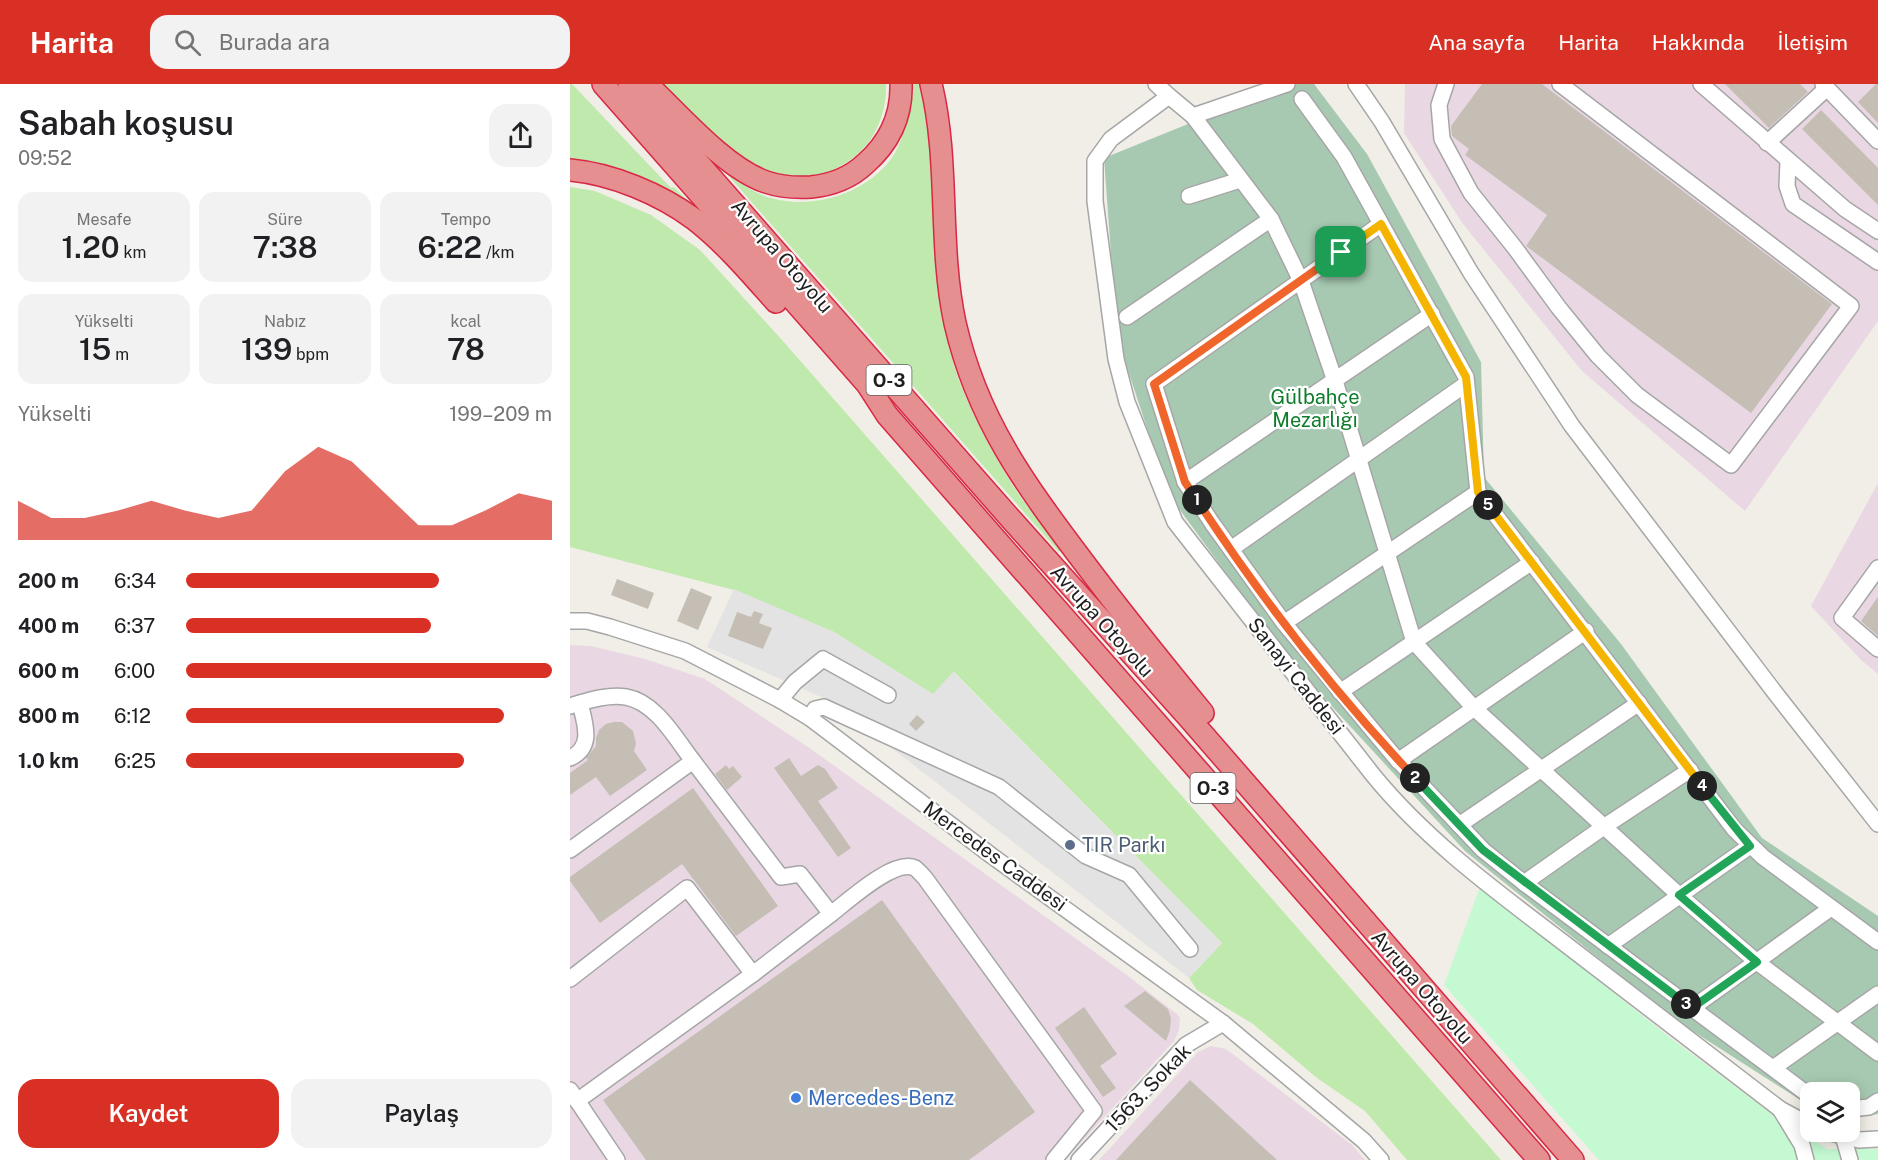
<!DOCTYPE html>
<html lang="tr">
<head>
<meta charset="utf-8">
<style>
	:root { --surface:#fff; --page:#f2f2f2; --text:#202124; --muted:#757577; --accent:#d93025 }
	body { margin:0; font-family:"Public Sans",sans-serif; background:var(--page); color:var(--text); height:100vh; display:flex; flex-direction:column; font-size:22px; white-space:nowrap }
	* { box-sizing:border-box; margin:0 }
	p { font-size:20px; color:var(--muted) }
	.icon { flex:none; width:33px; height:33px; fill:none; stroke:currentColor; stroke-width:2; stroke-linecap:round; stroke-linejoin:round }
	.map { position:relative; flex:1; overflow:hidden }
	.drawer { display:flex; flex-direction:column; background:var(--surface); width:570px }
	.drawer>* { flex:none }
	.tools { position:absolute; left:1230px; top:998px; display:grid; gap:12px }
	.tools a { display:grid; place-items:center; width:60px; height:60px; border-radius:12px; background:var(--surface); box-shadow:0 3px 15px #0003; font-size:30px }
	.pin { position:absolute; display:grid; place-items:center; width:51px; height:51px; color:#fff; margin:-26px; border-radius:12px; box-shadow:0 3px 9px #0006 }
	.km { position:absolute; width:30px; height:30px; margin:-15px; border-radius:50%; background:#222; color:#fff; font-size:16px; line-height:30px; text-align:center }
	.round { display:grid; place-items:center; flex:none; width:63px; height:63px; border-radius:18px; background:var(--page) }
	.overview { display:flex; align-items:center; justify-content:space-between; height:102px; padding:0 18px }
	h1 { font-size:33px; font-weight:600; line-height:45px }
	.figures { display:grid; grid-template-columns:repeat(3,1fr); gap:9px; height:102px; padding:6px 18px }
	.figures div { display:grid; align-content:center; border-radius:15px; background:var(--page); text-align:center }
	.figures b { font-size:30px; font-weight:600 }
	.figures small { font-size:16px; font-weight:400 }
	.figures p { font-size:16px }
	.chart { height:168px; padding:12px 18px }
	.chart p { display:flex; justify-content:space-between }
	.chart svg { width:100%; height:108px; margin-top:6px; fill:var(--accent); opacity:.7 }
	.primary-button { display:flex; gap:12px; margin-top:auto; padding:12px 18px }
	.primary-button a { flex:1; height:69px; border-radius:18px; background:var(--accent); color:#fff; font-size:24px; font-weight:600; line-height:69px; text-align:center }
	.primary-button a+a { background:var(--page); color:var(--text) }
	ul { padding:0 18px; list-style:none; font-size:20px }
	li { display:grid; grid-template-columns:96px 72px 1fr; align-items:center; height:45px }
	li i { height:15px; border-radius:8px; background:var(--accent) }
	header { display:flex; align-items:center; gap:36px; box-sizing:border-box; height:84px; padding:0 30px; background:var(--accent); color:#fff }
	header strong { font-size:28px }
	nav { display:flex; gap:33px; margin-inline-start:auto; font-size:21px }
	.search { width:420px; height:54px; background:var(--page); display:flex; align-items:center; gap:15px; box-sizing:border-box; padding:0 21px; border-radius:18px; color:var(--muted); font-size:22px }
	main { display:flex; flex:1; min-height:0 }
	.map>svg:first-child { display:block }
</style>
</head>
<body>
<header>
<strong>Harita</strong>
<div class="search"><svg class="icon" aria-label="search" viewBox="0 0 24 24"><circle cx="10" cy="10" r="6"/><path d="M15 15l6 6"/></svg>Burada ara</div>
<nav><a>Ana sayfa</a><a>Harita</a><a>Hakkında</a><a>İletişim</a></nav>
</header>
<main>
<section class="drawer">
<div class="overview"><div><h1>Sabah koşusu</h1><p>09:52</p></div><a class="round"><svg class="icon" aria-label="share" viewBox="0 0 24 24"><path d="M12 15V3M7 8l5-5 5 5M5 13v7h14v-7"/></svg></a></div>
<div class="figures">
<div><p>Mesafe</p><b>1.20<small> km</small></b></div>
<div><p>Süre</p><b>7:38</b></div>
<div><p>Tempo</p><b>6:22<small> /km</small></b></div>
</div>
<div class="figures">
<div><p>Yükselti</p><b>15<small> m</small></b></div>
<div><p>Nabız</p><b>139<small> bpm</small></b></div>
<div><p>kcal</p><b>78</b></div>
</div>
<div class="chart"><p><span>Yükselti</span>199–209 m</p>
<svg viewBox="0 0 160 44" preserveAspectRatio="none"><path d="M0 44V28L10 35L20 35L30 32L40 28L50 32L60 35L70 32L80 16L90 6L100 12L110 25L120 38L130 38L140 32L150 25L160 28V44z"/></svg>
</div>
<ul>
<li><b>200 m</b>6:34<i style="width:69%"></i></li>
<li><b>400 m</b>6:37<i style="width:67%"></i></li>
<li><b>600 m</b>6:00<i style="width:100%"></i></li>
<li><b>800 m</b>6:12<i style="width:87%"></i></li>
<li><b>1.0 km</b>6:25<i style="width:76%"></i></li>
</ul>
<div class="primary-button"><a>Kaydet</a><a>Paylaş</a></div>
</section>
<div class="map">
<svg width="1308" height="1076" viewBox="0 0 1308 1076">
	<rect width="100%" height="100%" fill="#f0eee6"/>
	<!-- industrial -->
	<g fill="#e9d8e3">
		<polygon points="835,0 1308,0 1308,237 1175,427 1012,287 893,140 834,49"/>
		<polygon points="1308,399 1308,590 1290,575 1241,522"/>
		<polygon points="0,561 21,562 75,575 135,595 238,663 554,889 607,930 610,934 609,946 604,957 495,1076 0,1076"/>
		<polygon points="641,962 656,965 782,1061 795,1076 529,1076 628,968"/>
	</g>
	<!-- grass -->
	<g fill="#c0e9ad">
		<polygon points="0,0 2,0 101,104 104,103 127,126 0,81"/>
		<path d="M93,0H316C317,27 306,56 284,73C207,132 143,53 93,0Z"/>
		<path d="M343,0H351C361,50 364,99 367,150C369,188 371,226 379,263C389,306 414,354 437,392C452,418 473,441 491,466L489,468L157,90C171,99 185,110 201,114C243,126 295,110 321,75C334,58 341,21 343,0Z"/>
		<polygon points="0,103 25,107 81,131 130,166 212,256 931,1076 837,1076 795,1027 747,994 683,940 627,906 619,894 652,859 384,588 364,611 264,548 164,506 0,463"/>
	</g>
	<!-- cemetery -->
	<polygon fill="#a7c9b2" points="728,0 744,0 797,70 911,278 914,393 1051,560 1192,754 1308,832 1308,1030 1288,1033 1280,1031 1280,1008 1240,1008 1240,1020 1235,1019 1107,937 895,767 721,578 599,411 547,253 534,74 712,2"/>
	<!-- park -->
	<polygon fill="#c4f9d2" points="910,803 1103,956 1199,1028 1257,1065 1308,1065 1308,1076 1029,1076 874,901"/>
	<!-- parking -->
	<polygon fill="#e3e3e3" points="164,505 264,548 363,610 383,588 652,859 619,894 319,662 331,648 137,563"/>
	<!-- building -->
	<g fill="#c5beb5">
		<polygon points="912,0 972,0 1262,220 1181,329 956,162 977,131 895,71 899,65 882,52 881,42"/>
		<polygon points="1155,0 1230,0 1238,8 1199,44"/>
		<polygon points="1306,0 1308,0 1308,39 1288,18"/>
		<polygon points="1251,26 1308,84 1308,121 1232,45"/>
		<polygon points="47,495 84,509 78,525 41,511"/>
		<polygon points="121,504 142,513 128,546 107,537"/>
		<polygon points="1308,513 1308,552 1291,537"/>
		<polygon points="184,527 193,530 189,539 202,544 193,565 158,552 167,528 181,533"/>
		<polygon points="347,631 355,638 346,647 339,640"/>
		<polygon points="44,638 52,638 63,647 66,659 64,667 77,686 40,712 26,693 0,711 0,689 18,676 16,674 26,662 26,654 29,646 36,640"/>
		<polygon points="219,674 231,692 248,681 255,685 268,704 248,717 281,764 268,773 204,684"/>
		<polygon points="156,681 159,685 163,682 172,693 157,706 145,690"/>
		<polygon points="123,704 208,822 166,852 112,780 30,839 0,797 0,793"/>
		<polygon points="312,816 465,1028 399,1076 76,1076 33,1016"/>
		<polygon points="575,907 598,925 601,934 600,946 596,957 554,922"/>
		<polygon points="514,923 547,970 530,982 546,1004 533,1013 485,944"/>
		<polygon points="620,996 707,1076 546,1076"/>
	</g>
	<g fill="none" stroke-linecap="round" stroke-linejoin="round">
		<defs>
			<g id="minor">
				<path d="M586,0L599,12L541,55L525,77V117L546,275L557,318L605,438L803,691C857,757 926,807 994,859C1066,914 1138,969 1210,1025L1240,1041"/>
				<polyline points="786,0 812,38 901,189 1002,342 1206,610 1308,740"/>
				<polyline points="876,0 869,21 872,55 901,109 945,164 989,224 1028,272 1067,311 1161,381 1281,222 990,0"/>
				<polyline points="1131,0 1275,125 1308,147"/>
				<polyline points="1253,0 1308,57"/>
				<polyline points="599,12 623,32 717,0"/>
				<polyline points="732,15 774,73 896,293 908,408 1164,745 1193,773 1308,858"/>
				<polyline points="623,32 701,135 731,197 765,297 844,558 904,624 1109,811 1187,878 1308,969"/>
				<polyline points="1197,59 1257,4"/>
				<polyline points="1218,77 1217,102 1223,120 1308,178"/>
				<polyline points="619,112 670,96"/>
				<polyline points="811,140 584,300 615,398 642,439 714,539 824,672 913,766 954,799 1240,1012"/>
				<polyline points="557,233 701,135"/>
				<polyline points="615,398 862,230"/>
				<polyline points="661,465 896,300"/>
				<polyline points="1308,484 1272,534 1308,565"/>
				<polyline points="0,537 17,537 40,543 115,567 210,616 240,634 422,772 653,939 794,1057 811,1076"/>
				<polyline points="714,539 908,408"/>
				<polyline points="770,608 962,478"/>
				<polyline points="210,616 225,598 253,575 318,611"/>
				<path d="M0,622C17,617 37,610 56,613C86,618 106,655 123,677L0,766"/>
				<polyline points="240,634 245,625 254,623 429,703 516,772 559,791 620,865"/>
				<path d="M0,674C24,663 15,640 10,619"/>
				<path d="M123,677L211,793L230,790L261,830C277,818 324,774 345,784C348,786 352,791 355,794L524,1027L484,1076"/>
				<polyline points="828,677 1016,547"/>
				<polyline points="889,741 1069,619"/>
				<polyline points="954,799 1035,742 1120,686"/>
				<polyline points="1038,862 1180,762"/>
				<polyline points="0,895 117,804 183,890 261,830"/>
				<polyline points="1122,924 1261,824"/>
				<polyline points="1203,984 1308,910"/>
				<polyline points="0,1006 47,1076"/>
				<polyline points="7,1017 183,890"/>
				<polyline points="1210,1025 1232,1061 1236,1076"/>
				<polyline points="1280,1025 1299,1023 1308,1017"/>
				<polyline points="1253,1047 1289,1056 1308,1055"/>
				<polyline points="1273,1052 1280,1076"/>
				<polyline points="509,1076 616,961 653,939"/>
			</g>
			<g id="highway">
				<polyline points="33,0 297,300 317,331 969,1076"/>
				<polyline points="59,0 440,434 618,633 1003,1076"/>
				<path d="M77,0C109,30 155,84 196,98C211,103 226,104 241,103C261,101 280,94 295,80C319,59 332,32 331,0"/>
				<path d="M361,0C380,78 368,160 385,239C407,335 454,399 512,476C551,528 592,579 633,629"/>
				<path d="M0,86C43,90 90,110 124,135C155,159 181,190 206,218"/>
			</g>
		</defs>
		<!-- minor casing -->
		<use href="#minor" stroke="#a6a6a6" stroke-width="18"/>
		<!-- highway casing -->
		<use href="#highway" stroke="#d82845" stroke-width="24"/>
		<!-- minor -->
		<use href="#minor" stroke="#fff" stroke-width="15"/>
		<!-- highway -->
		<use href="#highway" stroke="#e68f90" stroke-width="21"/>
	</g>
	<g fill="none" stroke-linecap="round" stroke-linejoin="round">
		<defs>
			<polyline id="split-1" points="627,416 615,398 584,300 771,168"/>
			<path id="split-2" d="M627,416C691,514 765,609 845,694"/>
			<polyline id="split-3" points="845,694 913,766 1116,920"/>
			<polyline id="split-4" points="1116,920 1122,924 1187,878 1109,811 1180,762 1132,702"/>
			<polyline id="split-5" points="918,421 1132,702"/>
			<polyline id="split-6" points="771,168 811,140 896,293 908,408 918,421"/>
		</defs>
		<!-- split-1 casing -->
		<use href="#split-1" stroke="#fff" stroke-width="12"/>
		<!-- split-2 casing -->
		<use href="#split-2" stroke="#fff" stroke-width="12"/>
		<!-- split-3 casing -->
		<use href="#split-3" stroke="#fff" stroke-width="12"/>
		<!-- split-4 casing -->
		<use href="#split-4" stroke="#fff" stroke-width="12"/>
		<!-- split-5 casing -->
		<use href="#split-5" stroke="#fff" stroke-width="12"/>
		<!-- split-6 casing -->
		<use href="#split-6" stroke="#fff" stroke-width="12"/>
		<!-- split-1 -->
		<use href="#split-1" stroke="#f0652b" stroke-width="8"/>
		<!-- split-2 -->
		<use href="#split-2" stroke="#f0652b" stroke-width="8"/>
		<!-- split-3 -->
		<use href="#split-3" stroke="#22a559" stroke-width="8"/>
		<!-- split-4 -->
		<use href="#split-4" stroke="#22a559" stroke-width="8"/>
		<!-- split-5 -->
		<use href="#split-5" stroke="#f5b400" stroke-width="8"/>
		<!-- split-6 -->
		<use href="#split-6" stroke="#f5b400" stroke-width="8"/>
	</g>
	<!-- markers -->
	<circle fill="#5c6f8a" stroke="#fff" stroke-width="2" cx="500" cy="761" r="6"/>
	<circle fill="#3f7fe0" stroke="#fff" stroke-width="2" cx="226" cy="1014" r="6"/>
	<g text-anchor="middle" dominant-baseline="central" stroke-width="4.5" stroke-linejoin="round" paint-order="stroke">
		<!-- shield labels -->
		<g fill="#fff" stroke="#626262" stroke-width="1.5">
			<rect x="296.5" y="281" width="45" height="30" rx="4.5"/>
			<rect x="620.5" y="689" width="45" height="30" rx="4.5"/>
		</g>
		<g font-size="18" font-weight="bold" fill="#1f1f1f">
			<text x="319" y="296">O-3</text>
			<text x="643" y="704">O-3</text>
		</g>
		<!-- street labels -->
		<g font-size="20" fill="#1f1f1f" stroke="#fff">
			<text transform="translate(212 172) rotate(49)">Avrupa Otoyolu</text>
			<text transform="translate(532 537) rotate(48)">Avrupa Otoyolu</text>
			<text transform="translate(726 592) rotate(52)">Sanayi Caddesi</text>
			<text transform="translate(425 772) rotate(36)">Mercedes Caddesi</text>
			<text transform="translate(852 903) rotate(49)">Avrupa Otoyolu</text>
			<text transform="translate(578 1004) rotate(-46)">1563. Sokak</text>
		</g>
		<!-- park labels -->
		<g font-size="20" fill="#0d7d2b" stroke="#fff">
			<text x="745" y="313">Gülbahçe<tspan x="745" dy="23">Mezarlığı</tspan></text>
		</g>
		<!-- service labels -->
		<g font-size="20" fill="#4e5e75" stroke="#fff" text-anchor="start">
			<text x="512" y="761">TIR Parkı</text>
		</g>
		<!-- shop labels -->
		<g font-size="20" fill="#366cbe" stroke="#fff" text-anchor="start">
			<text x="238" y="1014">Mercedes-Benz</text>
		</g>
	</g>
</svg>
<div class="tools">
<a><svg class="icon" aria-label="layers" viewBox="0 0 24 24"><path d="M12 4l9 5-9 5-9-5zM3 14l9 5 9-5"/></svg></a>
</div>
<div class="pin" style="left:771px;top:168px;background:#1e9e55"><svg class="icon" aria-label="arrive" viewBox="0 0 24 24"><path d="M6 21V4h12l-3 4 3 4H6"/></svg></div>
<b class="km" style="left:627px;top:416px">1</b>
<b class="km" style="left:845px;top:694px">2</b>
<b class="km" style="left:1116px;top:920px">3</b>
<b class="km" style="left:1132px;top:702px">4</b>
<b class="km" style="left:918px;top:421px">5</b>
</div>
</main>
</body>
</html>
